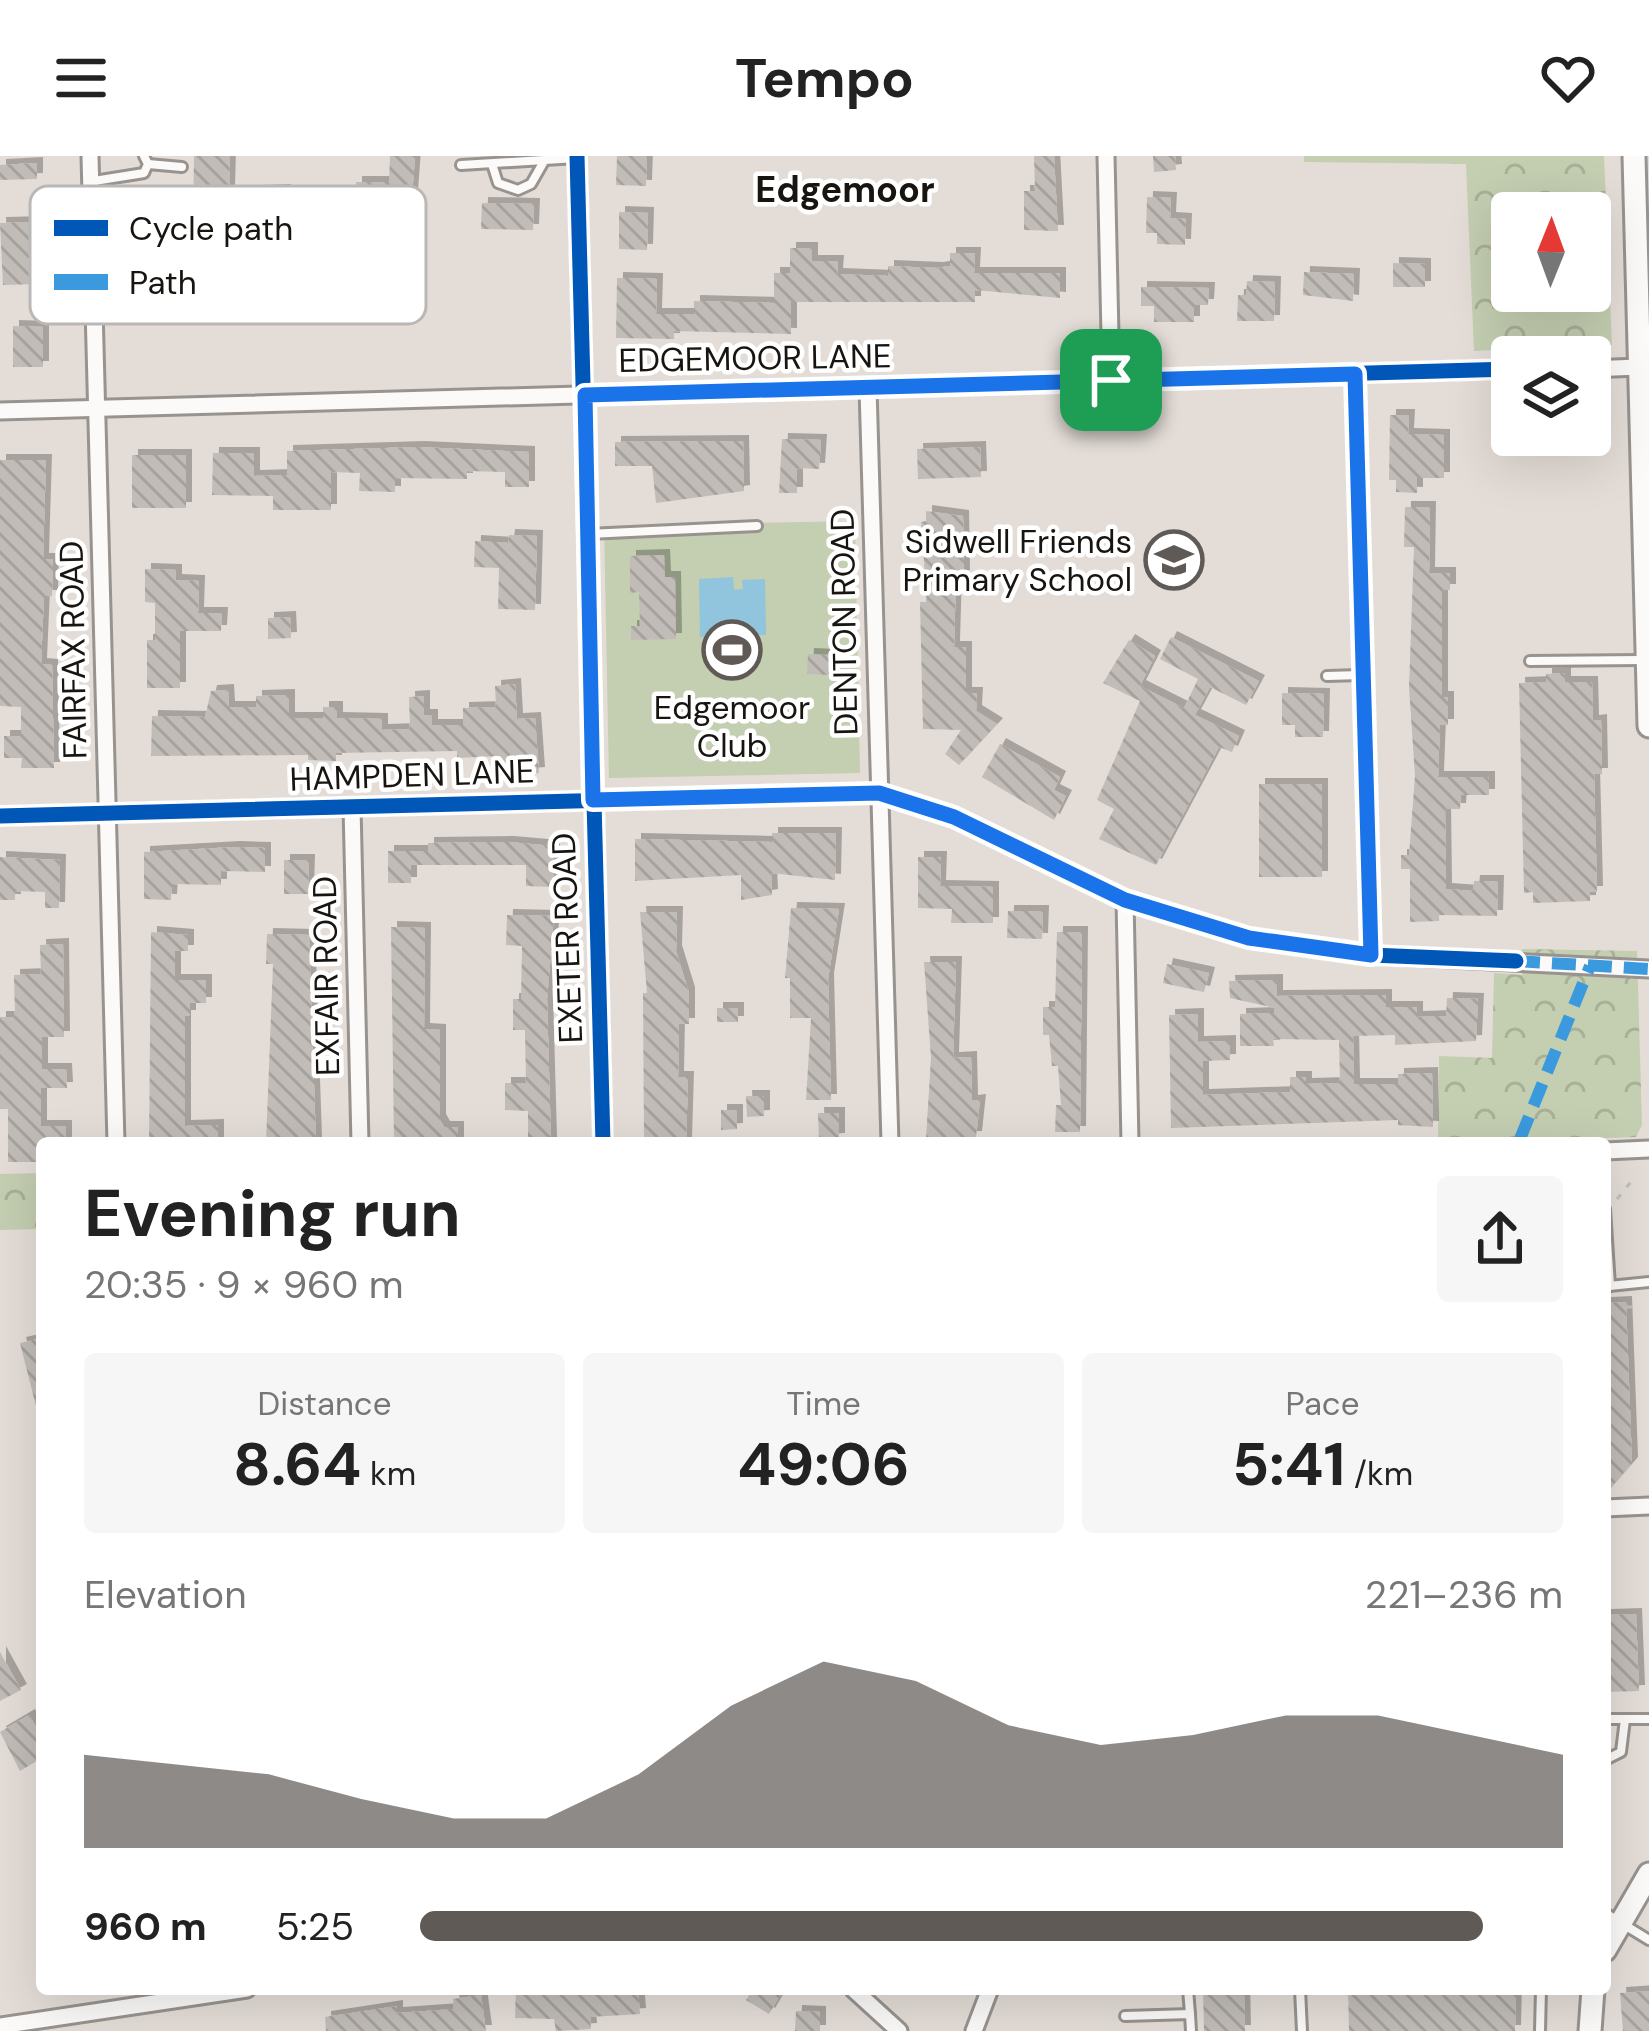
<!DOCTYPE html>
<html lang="en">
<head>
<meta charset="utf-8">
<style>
	:root { --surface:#fff; --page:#f6f6f6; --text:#222; --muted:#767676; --accent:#5f5a56 }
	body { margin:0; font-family:"DM Sans",sans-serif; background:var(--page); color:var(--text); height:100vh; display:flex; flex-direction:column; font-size:45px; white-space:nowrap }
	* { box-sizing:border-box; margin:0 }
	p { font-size:39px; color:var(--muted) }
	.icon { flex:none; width:66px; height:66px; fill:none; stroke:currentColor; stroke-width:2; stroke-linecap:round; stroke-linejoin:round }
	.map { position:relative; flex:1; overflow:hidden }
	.sheet { position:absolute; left:36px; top:981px; width:1575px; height:858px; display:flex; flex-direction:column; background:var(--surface); border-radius:12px; box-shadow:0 12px 48px #0002 }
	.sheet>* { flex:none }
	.needle { width:78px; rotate:1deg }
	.buttons { position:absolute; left:1491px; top:36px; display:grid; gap:24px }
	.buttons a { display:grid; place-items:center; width:120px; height:120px; border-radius:12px; background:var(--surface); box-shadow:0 12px 48px #0002; font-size:60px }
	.pin { position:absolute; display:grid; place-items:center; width:102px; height:102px; color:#fff; margin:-51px; border-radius:24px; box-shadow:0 6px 18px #0006 }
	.round { display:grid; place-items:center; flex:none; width:126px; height:126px; border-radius:12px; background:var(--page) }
	.headline { display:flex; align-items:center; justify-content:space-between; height:204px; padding:0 48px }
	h1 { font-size:66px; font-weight:700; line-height:90px }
	.metrics { display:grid; grid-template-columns:repeat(3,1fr); gap:18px; height:204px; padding:12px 48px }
	.metrics div { display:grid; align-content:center; border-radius:12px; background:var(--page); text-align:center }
	.metrics b { font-size:60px; font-weight:700 }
	.metrics small { font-size:33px; font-weight:400 }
	.metrics p { font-size:33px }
	.chart { height:336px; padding:24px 48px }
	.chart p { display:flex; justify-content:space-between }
	.chart svg { width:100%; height:216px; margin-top:12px; fill:var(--accent); opacity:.7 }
	ul { padding:0 48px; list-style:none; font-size:39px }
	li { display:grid; grid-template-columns:192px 144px 1fr; align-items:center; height:90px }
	li i { height:30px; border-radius:15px; background:var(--accent) }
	header { display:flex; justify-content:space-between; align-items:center; height:156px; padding:0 48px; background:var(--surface); font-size:54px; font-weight:700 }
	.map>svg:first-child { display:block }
</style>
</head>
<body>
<header><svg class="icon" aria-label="menu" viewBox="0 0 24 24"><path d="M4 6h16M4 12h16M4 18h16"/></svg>Tempo<svg class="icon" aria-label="heart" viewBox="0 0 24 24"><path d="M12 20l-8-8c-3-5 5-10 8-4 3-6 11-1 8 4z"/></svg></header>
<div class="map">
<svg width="1649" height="1875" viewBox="0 0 1649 1875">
	<defs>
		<pattern id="park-crowns" width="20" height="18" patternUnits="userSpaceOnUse" patternTransform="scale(3)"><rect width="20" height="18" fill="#c4ceb1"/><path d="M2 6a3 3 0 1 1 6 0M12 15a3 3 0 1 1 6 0" fill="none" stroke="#a8b097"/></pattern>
		<pattern id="building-back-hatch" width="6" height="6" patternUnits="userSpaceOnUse" patternTransform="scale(3)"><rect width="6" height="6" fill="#c1bcb8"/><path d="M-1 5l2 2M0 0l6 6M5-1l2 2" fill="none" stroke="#a5a19d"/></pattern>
		<filter id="shadow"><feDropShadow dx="6" dy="-6" stdDeviation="0" flood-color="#0004"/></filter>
	</defs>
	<rect width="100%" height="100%" fill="#e4ddd7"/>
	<!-- park -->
	<g fill="url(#park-crowns)" fill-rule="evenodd">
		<path d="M1304,0H1604L1612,189L1474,195L1466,8L1304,6ZM1590,57V135H1512V57Z"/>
		<polygon points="1522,793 1637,795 1642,969 1636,981 1438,987 1439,900 1492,902 1494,817 1522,819"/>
		<polygon points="42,1017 42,1073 0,1074 0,1018"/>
	</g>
	<!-- pitch -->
	<polygon fill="#c4ceb1" points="855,365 860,617 609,622 604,370"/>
	<!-- water -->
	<polygon fill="#91c4dd" points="733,421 734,434 743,433 742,424 765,423 766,479 700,481 699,423"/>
	<!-- building -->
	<g fill="url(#building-back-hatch)" filter="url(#shadow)">
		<polygon points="194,0 230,0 229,36 285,34 286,121 192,121"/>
		<polygon points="390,0 415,0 408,94 367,94 368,47 356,47 356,26 389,26"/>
		<polygon points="617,0 647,0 646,30 616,29"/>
		<polygon points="1034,0 1054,0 1058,75 1024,74 1024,35 1035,35"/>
		<polygon points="1153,0 1175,0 1176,14 1154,16"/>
		<polygon points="37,7 37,23 0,24 0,9"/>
		<polygon points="1147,41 1171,42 1170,62 1186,63 1185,89 1157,88 1157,77 1146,77"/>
		<polygon points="482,47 534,48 533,74 481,73"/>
		<polygon points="619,56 648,57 647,94 619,93"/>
		<polygon points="38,66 39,128 3,129 0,67"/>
		<polygon points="790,92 812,92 812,105 838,105 837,118 888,120 888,110 937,112 950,110 950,97 975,97 974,117 1060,117 1060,142 975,134 975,146 791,146 791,178 674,175 674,183 616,182 617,122 657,123 656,158 694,158 694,145 774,147 774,117 790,117"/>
		<polygon points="1393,107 1425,108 1425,131 1393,131"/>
		<polygon points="1304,116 1354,118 1353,145 1303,139"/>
		<polygon points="1247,125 1275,126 1274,165 1237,165 1238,139 1246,139"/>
		<polygon points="1141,131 1209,132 1208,149 1194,149 1194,166 1154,166 1154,150 1141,150"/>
		<polygon points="13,170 43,171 43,211 13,211"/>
		<polygon points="1390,259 1409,259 1408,278 1444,279 1444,322 1417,322 1417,337 1396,336 1396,324 1389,324"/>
		<polygon points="782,283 821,284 819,313 797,312 797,337 779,337"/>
		<polygon points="743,285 744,335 656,347 652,310 615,310 615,286"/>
		<polygon points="419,291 529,296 529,331 505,331 505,316 467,315 467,323 395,322 395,336 359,335 360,317 331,316 331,354 273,354 273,340 212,339 213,297 254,297 254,320 287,319 287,295"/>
		<polygon points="980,291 981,321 918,323 917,293"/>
		<rect x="132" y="299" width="54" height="53"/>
		<polygon points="0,304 46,304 43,403 53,403 52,440 44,440 41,508 52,509 54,612 21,612 22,602 4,602 4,580 21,580 21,551 0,550"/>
		<polygon points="1405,351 1430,351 1429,417 1450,417 1450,434 1442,434 1442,541 1448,541 1448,569 1440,569 1438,621 1489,621 1489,639 1461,639 1460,653 1445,653 1446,733 1473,735 1474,725 1498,725 1497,760 1439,759 1439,765 1410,766 1410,713 1401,713 1401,699 1409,699 1415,620 1409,531 1414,391 1404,391"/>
		<polygon points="926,355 963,360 964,420 956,421 954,491 966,491 966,537 977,537 976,555 997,568 959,609 945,598 961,574 923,573 920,446 927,446 921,366 926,365"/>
		<polygon points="509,379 537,380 535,454 498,453 499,412 474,411 475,385 508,387"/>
		<polygon points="664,399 665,421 675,421 676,483 631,484 631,470 640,470 639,436 630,437 630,400"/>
		<polygon points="145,413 176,414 176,424 199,425 198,457 222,457 221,475 180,475 180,532 147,532 147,484 155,484 155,447 145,446"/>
		<polygon points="290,461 291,482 268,483 268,462"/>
		<polygon points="1171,481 1259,525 1246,549 1210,531 1195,559 1239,580 1232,596 1219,591 1156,709 1099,683 1114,653 1097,644 1140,545 1103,527 1129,484 1155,500 1140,530 1184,552 1198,523 1160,503"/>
		<polygon points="808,498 829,499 829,519 807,518"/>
		<polygon points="1565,517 1565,526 1592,526 1593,565 1601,564 1602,618 1594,618 1597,736 1590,736 1590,745 1533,747 1533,736 1524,737 1519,527 1546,526 1546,518"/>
		<polygon points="515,528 517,563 535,562 539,617 501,620 500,600 457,602 457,595 336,597 336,605 308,604 308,599 151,600 152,560 205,561 211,535 228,534 229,551 256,551 256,540 289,539 289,562 323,562 323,551 337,551 337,562 382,563 382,574 410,573 409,541 424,540 424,559 432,559 432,569 463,569 463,552 496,551 495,530"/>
		<polygon points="1282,537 1324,538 1323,581 1295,581 1295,569 1282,569"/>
		<polygon points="1000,588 1060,621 1054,634 1066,640 1054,664 982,621"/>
		<rect x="1259" y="628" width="63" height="93"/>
		<polygon points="772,677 836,677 835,724 771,717 772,739 741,744 741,719 635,725 635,683 772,686"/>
		<polygon points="508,686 554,690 553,731 526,730 526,709 411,709 411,727 388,727 388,695 428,695 428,687"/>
		<polygon points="234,691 265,692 265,716 221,715 221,729 172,728 171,744 144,743 144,696"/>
		<polygon points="0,701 60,704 59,752 45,752 45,736 15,735 15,744 0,744"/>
		<polygon points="918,701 941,701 940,730 993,731 993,767 951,767 952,753 918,752"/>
		<polygon points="284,704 309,704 308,738 284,738"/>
		<polygon points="791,752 839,753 828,823 831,944 806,944 811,862 790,862 790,822 785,822"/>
		<polygon points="1008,755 1043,755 1042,783 1007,782"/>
		<polygon points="640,756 677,756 676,795 689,837 689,868 679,868 678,921 688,921 686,987 644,987 643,837 647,837"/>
		<polygon points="507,759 554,760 547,843 551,987 528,987 528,955 505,954 505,927 526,927 525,874 513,874 513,843 521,843 522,790 506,789"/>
		<polygon points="391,771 425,772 424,873 440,874 440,964 444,971 458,971 458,987 394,987"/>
		<polygon points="151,776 188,779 188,795 175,795 175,824 206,824 206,847 190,847 190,860 185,860 185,970 218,969 218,987 149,987"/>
		<polygon points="1057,776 1082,776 1080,976 1055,976 1056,949 1061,949 1058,910 1052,910 1049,879 1043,879 1043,851 1055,851"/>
		<polygon points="267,778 309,779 316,987 266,987 273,808 266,808"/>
		<polygon points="63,788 64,881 42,881 42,913 66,913 67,932 41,932 41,970 66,970 66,987 42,987 42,1006 8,1006 8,953 0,953 0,861 15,861 14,819 41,818 40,789"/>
		<polygon points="924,806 956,806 953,902 971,901 972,945 980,944 976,981 926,982 931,902"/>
		<polygon points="1167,808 1209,817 1204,836 1163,827"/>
		<polygon points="1277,824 1277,840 1386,839 1386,851 1417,851 1417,861 1446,860 1447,842 1478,843 1476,885 1395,889 1395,879 1353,880 1354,928 1398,928 1398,918 1432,917 1433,971 1398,969 1398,964 1171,972 1169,859 1198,858 1198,886 1230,885 1230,904 1203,905 1203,939 1290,936 1290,921 1306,921 1306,928 1340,927 1339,884 1273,883 1274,890 1240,890 1240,858 1274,857 1275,852 1230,842 1229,825"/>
		<rect x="717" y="852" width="21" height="14"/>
		<polygon points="746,940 764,940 764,960 747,961"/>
		<polygon points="721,954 737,954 737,973 721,974"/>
		<polygon points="818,957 839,957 839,983 819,984"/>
		<polygon points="1626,1146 1632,1307 1605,1338 1605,1147"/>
		<polygon points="42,1182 42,1253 37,1254 20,1187"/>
		<polygon points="1636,1458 1639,1535 1605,1536 1605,1459"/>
		<polygon points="0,1496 21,1534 0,1545"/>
		<polygon points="29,1559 42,1581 42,1602 20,1615 0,1576"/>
		<polygon points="516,1833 638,1833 640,1858 590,1861 591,1873 556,1875 554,1863 515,1862"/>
		<polygon points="753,1833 784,1833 769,1858 746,1844"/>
		<polygon points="1203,1833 1244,1833 1245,1875 1204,1875"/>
		<polygon points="1348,1833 1516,1833 1515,1875 1349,1875"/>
		<polygon points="1649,1835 1649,1875 1623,1875 1620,1837"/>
		<polygon points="481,1839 486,1875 326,1875 325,1861 397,1850 397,1857 454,1853 453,1843"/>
		<polygon points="796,1855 820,1856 820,1875 795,1875"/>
	</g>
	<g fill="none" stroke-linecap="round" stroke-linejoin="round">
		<defs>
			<g id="lane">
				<polyline points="148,8 182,11"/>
				<polyline points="492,8 498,27 518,34 531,28 543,7"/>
				<polyline points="461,9 577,2"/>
				<polyline points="94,25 144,17 148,8 144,0"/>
				<polyline points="588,378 757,370"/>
				<polyline points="1530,505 1642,504"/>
				<polyline points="1327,520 1361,519"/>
				<polyline points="1605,1053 1610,1130"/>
				<polyline points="1609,1130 1649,1126"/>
				<polyline points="1605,1563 1625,1563 1621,1596 1605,1604"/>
				<polyline points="1625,1563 1649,1563"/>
				<polyline points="1605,1757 1649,1784"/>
				<polyline points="1188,1833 1190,1858"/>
				<polyline points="1300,1833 1302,1875"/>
				<polyline points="1125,1860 1190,1858 1191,1875"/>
				<polyline points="1540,1875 1541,1833"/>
			</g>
			<g id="street">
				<polyline points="90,0 116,987"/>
				<polyline points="577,0 603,987"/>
				<polyline points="1106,0 1111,224"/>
				<polyline points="1590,213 1639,211"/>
				<polyline points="1355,217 1371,799"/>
				<polyline points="868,232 890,987"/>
				<polyline points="0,255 1512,213"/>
				<polyline points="352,651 360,987"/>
				<polyline points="0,660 879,637 954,661 1125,744 1249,782 1371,799 1649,813"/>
				<polyline points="1125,744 1130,987"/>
				<polyline points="1605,995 1649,993"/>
				<polyline points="1605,1352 1649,1350"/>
				<polyline points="853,1833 899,1875"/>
				<polyline points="0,1870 247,1833"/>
				<polyline points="974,1875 990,1833"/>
			</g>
			<g id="secondary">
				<polyline points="1634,0 1649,570"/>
				<polyline points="1605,1794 1649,1718"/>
				<polyline points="1590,1875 1593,1833"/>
			</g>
		</defs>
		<!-- lane casing -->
		<use href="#lane" stroke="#98938e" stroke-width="14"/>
		<!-- street casing -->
		<use href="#street" stroke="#98938e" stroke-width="21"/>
		<!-- secondary casing -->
		<use href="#secondary" stroke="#98938e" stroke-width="27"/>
		<!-- path -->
		<g stroke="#c2c0bf" stroke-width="3" stroke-dasharray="6 9" stroke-linecap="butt">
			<polyline points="1617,1043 1631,1026"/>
			<polyline points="1626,1151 1635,1151"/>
		</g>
		<!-- lane -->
		<use href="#lane" stroke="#fbfaf9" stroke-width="8"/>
		<!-- street -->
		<use href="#street" stroke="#fbfaf9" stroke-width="15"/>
		<!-- secondary -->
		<use href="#secondary" stroke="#fbfaf9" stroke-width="21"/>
		<!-- quiet -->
		<g stroke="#3b9ade" stroke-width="12" stroke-dasharray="24 12" stroke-linecap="butt">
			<polyline points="1516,805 1649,813"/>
			<polyline points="1520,983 1590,810"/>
		</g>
		<defs>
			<g id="cycleway">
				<polyline points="577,0 603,987"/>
				<polyline points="585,239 1512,213"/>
				<polyline points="0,660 879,637 954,661 1125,744 1249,782 1371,799 1516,805"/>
			</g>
		</defs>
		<!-- cycleway casing -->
		<use href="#cycleway" stroke="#fff" stroke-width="22"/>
		<!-- cycleway -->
		<use href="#cycleway" stroke="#0057b8" stroke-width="15"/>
	</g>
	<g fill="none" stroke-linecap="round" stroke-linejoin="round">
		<defs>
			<polygon id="route" points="1355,218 1371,799 1249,782 1125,744 954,661 879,637 593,644 585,239"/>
		</defs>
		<!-- route casing -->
		<use href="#route" stroke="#fff" stroke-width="24"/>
		<!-- route -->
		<use href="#route" stroke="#1a73e8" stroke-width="15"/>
	</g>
	<!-- icons -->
	<defs>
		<symbol id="school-ring" viewBox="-11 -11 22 22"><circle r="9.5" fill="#fff" stroke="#5f5a56" stroke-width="1.5"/><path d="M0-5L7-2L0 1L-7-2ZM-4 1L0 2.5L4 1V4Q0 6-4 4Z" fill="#5f5a56"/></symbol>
		<symbol id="stadium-ring" viewBox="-11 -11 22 22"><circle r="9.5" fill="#fff" stroke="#5f5a56" stroke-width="1.5"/><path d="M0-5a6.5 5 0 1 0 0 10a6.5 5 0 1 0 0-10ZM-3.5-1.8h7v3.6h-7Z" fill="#5f5a56"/></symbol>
	</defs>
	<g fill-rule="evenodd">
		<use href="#school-ring" x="1141" y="371" width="66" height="66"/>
		<use href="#stadium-ring" x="699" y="461" width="66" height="66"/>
	</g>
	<g text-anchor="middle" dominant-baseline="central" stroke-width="9" stroke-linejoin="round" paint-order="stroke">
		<!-- street labels -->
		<g font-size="33" fill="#181410" stroke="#fff">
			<text transform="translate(755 202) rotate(-1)">EDGEMOOR LANE</text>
			<text transform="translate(844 466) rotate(-91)">DENTON ROAD</text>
			<text transform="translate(73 494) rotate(-91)">FAIRFAX ROAD</text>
			<text transform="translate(412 619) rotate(-2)">HAMPDEN LANE</text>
			<text transform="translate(567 782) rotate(-92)">EXETER ROAD</text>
			<text transform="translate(326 820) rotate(-91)">EXFAIR ROAD</text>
		</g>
		<!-- poi labels -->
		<g font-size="33" fill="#181410" stroke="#fff" text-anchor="end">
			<text x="1132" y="385">Sidwell Friends<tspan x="1132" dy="38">Primary School</tspan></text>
			<text x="732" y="551" text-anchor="middle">Edgemoor<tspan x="732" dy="38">Club</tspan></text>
		</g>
		<!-- neighbourhood labels -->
		<g font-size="36" font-weight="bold" fill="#181410" stroke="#fff">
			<text x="845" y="33">Edgemoor</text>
		</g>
	</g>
	<!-- legend -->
	<rect x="30" y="30" width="396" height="138" rx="18" fill="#fff" stroke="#bab8b7" stroke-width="3"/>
	<rect x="54" y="64" width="54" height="16" fill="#0057b8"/>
	<rect x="54" y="118" width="54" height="16" fill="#3b9ade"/>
	<g font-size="33" fill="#181410">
		<text x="129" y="84">Cycle path</text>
		<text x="129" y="138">Path</text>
	</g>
</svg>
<div class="buttons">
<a><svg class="needle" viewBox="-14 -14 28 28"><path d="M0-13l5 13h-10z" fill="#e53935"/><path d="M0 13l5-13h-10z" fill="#767676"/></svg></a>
<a><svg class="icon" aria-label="layers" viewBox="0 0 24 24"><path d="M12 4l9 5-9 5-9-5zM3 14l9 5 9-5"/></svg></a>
</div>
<div class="pin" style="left:1111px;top:224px;background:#1e9e55"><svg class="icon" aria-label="arrive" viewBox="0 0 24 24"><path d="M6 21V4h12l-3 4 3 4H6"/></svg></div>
<section class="sheet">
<div class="headline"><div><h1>Evening run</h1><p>20:35 · 9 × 960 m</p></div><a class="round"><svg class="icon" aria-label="share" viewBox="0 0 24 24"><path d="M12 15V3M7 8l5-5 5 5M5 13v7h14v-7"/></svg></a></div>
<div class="metrics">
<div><p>Distance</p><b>8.64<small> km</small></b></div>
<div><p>Time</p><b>49:06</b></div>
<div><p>Pace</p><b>5:41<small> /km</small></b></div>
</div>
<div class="chart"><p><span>Elevation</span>221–236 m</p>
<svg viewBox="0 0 160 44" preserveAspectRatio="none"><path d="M0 44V25L10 27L20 29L30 34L40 38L50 38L60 29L70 15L80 6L90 10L100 19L110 23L120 21L130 17L140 17L150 21L160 25V44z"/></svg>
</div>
<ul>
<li><b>960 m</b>5:25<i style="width:93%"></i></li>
</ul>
</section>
</div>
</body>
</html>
